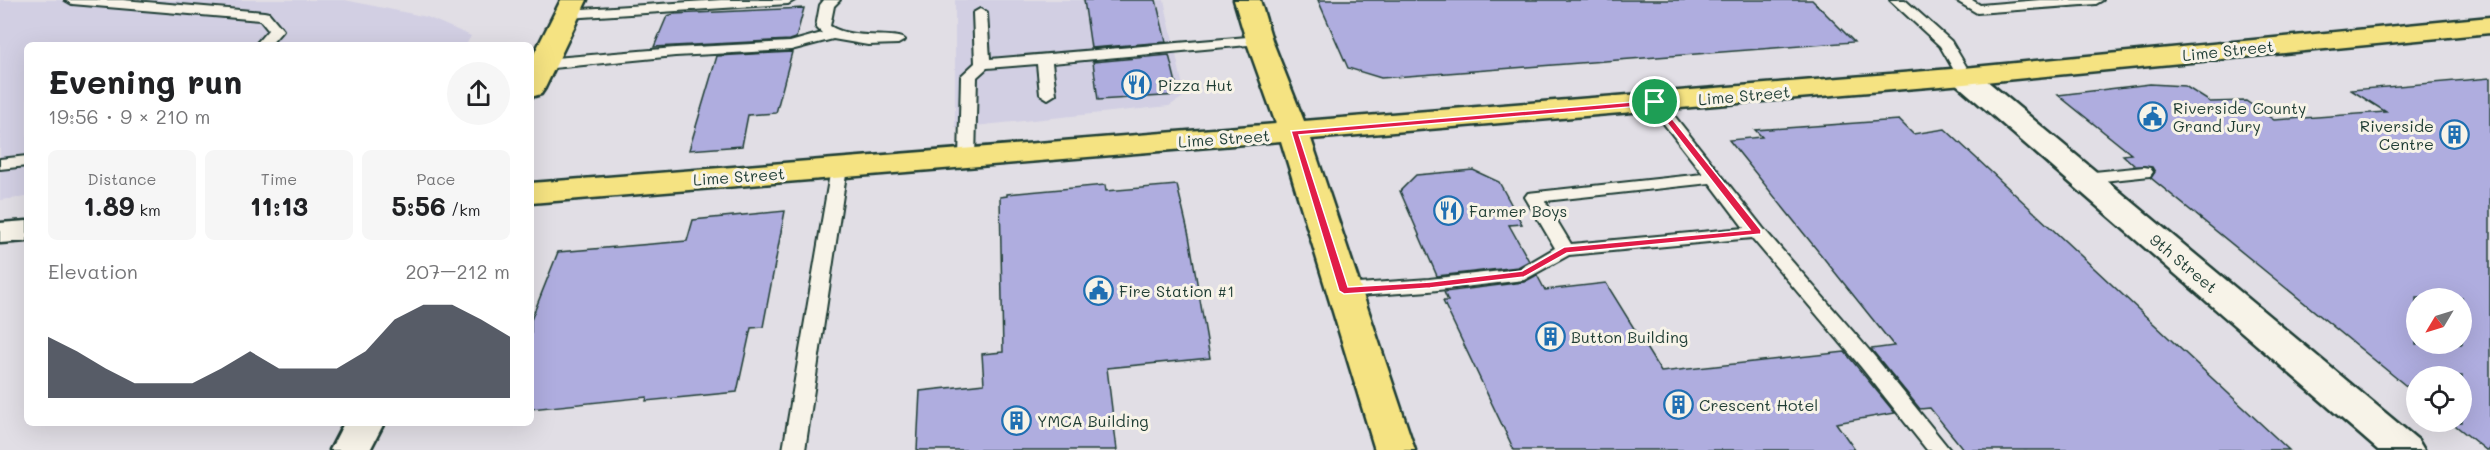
<!DOCTYPE html>
<html lang="en">
<head>
<meta charset="utf-8">
<style>
	:root { --surface:#fff; --page:#f6f6f6; --text:#202124; --muted:#757577; --accent:#111827 }
	body { margin:0; font-family:Mali,sans-serif; background:var(--page); color:var(--text); height:100vh; display:flex; flex-direction:column; font-size:22px; white-space:nowrap }
	* { box-sizing:border-box; margin:0 }
	p { font-size:20px; color:var(--muted) }
	.icon { flex:none; width:33px; height:33px; fill:none; stroke:currentColor; stroke-width:2; stroke-linecap:round; stroke-linejoin:round }
	.map { position:relative; flex:1; overflow:hidden }
	.details { position:absolute; left:24px; top:42px; width:510px; height:384px; display:flex; flex-direction:column; background:var(--surface); border-radius:9px; box-shadow:0 6px 24px #0002 }
	.details>* { flex:none }
	.needle { width:39px; rotate:232deg }
	.controls { position:absolute; left:2406px; top:288px; display:grid; gap:12px }
	.controls a { display:grid; place-items:center; width:66px; height:66px; border-radius:50%; background:var(--surface); box-shadow:0 6px 24px #0002; font-size:30px }
	.pin { position:absolute; display:grid; place-items:center; width:51px; height:51px; color:#fff; margin:-26px; border:3px solid #fff; border-radius:50%; box-shadow:0 2px 6px #0007 }
	.round { display:grid; place-items:center; flex:none; width:63px; height:63px; border-radius:32px; background:var(--page) }
	.headline { display:flex; align-items:center; justify-content:space-between; height:102px; padding:0 24px }
	h1 { font-size:33px; font-weight:800; line-height:45px }
	.metrics { display:grid; grid-template-columns:repeat(3,1fr); gap:9px; height:102px; padding:6px 24px }
	.metrics div { display:grid; align-content:center; border-radius:9px; background:var(--page); text-align:center }
	.metrics b { font-size:26px; font-weight:800 }
	.metrics small { font-size:16px; font-weight:400 }
	.metrics p { font-size:16px }
	.chart { height:168px; padding:12px 24px }
	.chart p { display:flex; justify-content:space-between }
	.chart svg { width:100%; height:108px; margin-top:6px; fill:var(--accent); opacity:.7 }
	.map>svg:first-child { display:block }
</style>
</head>
<body>
<div class="map">
<svg width="2490" height="450" viewBox="0 0 2490 450">
	<rect width="100%" height="100%" fill="#e1dee5"/>
	<filter id="ink" filterUnits="userSpaceOnUse"><feTurbulence type="fractalNoise" baseFrequency=".0167" numOctaves="2"/><feDisplacementMap in="SourceGraphic" scale="12" xChannelSelector="R" yChannelSelector="G"/><feConvolveMatrix kernelMatrix="1 2 1 2 8 2 1 2 1" color-interpolation-filters="sRGB"/></filter>
	<g filter="url(#ink)">
		<!-- built -->
		<g fill="#d2cfe3">
			<polygon points="0,0 345,0 427,17 471,36 466,45 27,45 27,197 0,200"/>
			<polygon points="955,0 1164,0 1185,96 1169,106 955,128"/>
		</g>
		<!-- building -->
		<g fill="#afaddf" stroke="#1f3d34" stroke-width="1.5" fill-rule="evenodd">
			<polygon points="1084,0 1156,0 1166,42 1091,48"/>
			<polygon points="1318,0 1812,0 1854,42 1381,78 1348,68"/>
			<polygon points="804,8 796,38 790,40 654,47 667,16 674,14"/>
			<polygon points="792,52 776,113 748,115 742,146 689,150 717,56"/>
			<polygon points="1169,55 1179,95 1098,100 1093,62"/>
			<path d="M2490,78V450H2486L2451,422H2462V376H2416V394L2151,178L2155,172L2152,167L2135,166L2123,155L2131,154L2058,95L2150,84L2185,86L2210,102L2246,101L2274,120L2386,112L2351,90ZM2416,298H2462V344H2416Z"/>
			<polygon points="1899,120 1913,134 1945,129 2289,450 1964,450 1930,408 1920,409 1871,349 1894,346 1729,140 1762,137 1755,130"/>
			<polygon points="1473,170 1499,182 1522,224 1509,225 1529,261 1518,267 1437,276 1400,191 1416,175"/>
			<polygon points="1105,185 1106,191 1177,185 1189,236 1210,358 1107,368 1117,450 917,450 920,391 984,384 982,354 1003,352 1000,197 1007,196 1007,194"/>
			<polygon points="785,211 763,327 751,328 737,392 646,401 647,397 531,409 531,320 558,252 687,241 693,220"/>
			<polygon points="1537,275 1545,290 1606,283 1661,372 1845,352 1895,413 1836,423 1855,450 1514,450 1443,301 1448,301 1444,292 1524,282"/>
		</g>
		<g fill="none" stroke-linecap="round" stroke-linejoin="round">
			<defs>
				<g id="service">
					<polygon points="65,0 123,0 264,12 269,13 283,30 270,45 255,45 268,30 260,20 72,4"/>
					<polygon points="721,0 795,0 788,4 567,18 560,14 567,10"/>
					<path d="M824,0H840L834,6L830,26C853,41 896,31 905,40L898,44L868,45L833,39L791,50L675,56L543,69L535,64L543,59L675,48L790,42L822,33L816,27L820,5Z"/>
					<polygon points="1890,0 1905,0 1951,41 1972,76 1969,79 1959,79 1940,46"/>
					<polygon points="1955,0 1972,0 1980,5 2040,0 2103,0 2096,4 1977,13"/>
					<polygon points="980,9 987,13 990,59 1259,36 1266,40 1259,44 1052,63 1056,94 1048,99 1040,94 1037,64 987,68 977,77 975,159 967,164 959,159 961,76 975,63 973,13"/>
					<path d="M1655,97L1661,99L1763,228L1875,357L1950,450H1927L1861,367L1752,238L1569,255L1524,280L1429,291L1344,297L1337,295L1334,291L1337,287L1344,285L1429,279L1519,269L1555,248L1525,197L1528,193L1703,174L1647,102ZM1710,183L1744,228L1571,244L1545,201Z"/>
					<polygon points="27,156 27,166 0,169 0,159"/>
					<polygon points="839,163 845,164 847,168 805,450 783,450 831,168 833,164"/>
					<polygon points="2144,167 2150,168 2153,172 2150,176 2084,183 2078,182 2075,178 2078,174 2084,173"/>
				</g>
				<polygon id="minor" points="1964,68 1974,70 2418,440 2424,450 2378,450 1954,82 1950,76 1954,70"/>
				<g id="secondary">
					<polygon points="27,221 27,241 0,243 0,223"/>
					<polygon points="344,423 384,423 370,450 330,450"/>
				</g>
				<g id="primary">
					<polygon points="561,0 587,0 545,88 541,94 531,97 531,60"/>
					<polygon points="1234,0 1260,0 1272,40 1304,121 1964,68 2490,17 2490,33 1964,84 1311,139 1415,450 1375,450 1281,141 531,203 531,183 1276,124 1246,40"/>
				</g>
			</defs>
			<!-- service casing -->
			<use href="#service" stroke="#1f3d34" stroke-width="4"/>
			<!-- minor casing -->
			<use href="#minor" stroke="#1f3d34" stroke-width="5"/>
			<!-- secondary casing -->
			<use href="#secondary" stroke="#1f3d34" stroke-width="5"/>
			<!-- primary casing -->
			<use href="#primary" stroke="#1f3d34" stroke-width="5"/>
			<!-- service -->
			<use href="#service" fill="#f7f3e8" fill-rule="evenodd"/>
			<!-- minor -->
			<use href="#minor" fill="#f7f3e8" fill-rule="evenodd"/>
			<!-- secondary -->
			<use href="#secondary" fill="#f7f3e8" fill-rule="evenodd"/>
			<!-- primary -->
			<use href="#primary" fill="#f5e382" fill-rule="evenodd"/>
		</g>
	</g>
	<!-- route -->
	<path fill="#e11d48" stroke="#fff" stroke-width="1.5" fill-rule="evenodd" d="M1655,100L1658,101L1761,230V234L1567,253L1524,277L1430,288L1344,294L1339,291L1291,131ZM1653,105L1750,230L1564,247L1522,271L1430,282L1348,287L1299,135Z"/>
	<!-- icons -->
	<defs>
		<symbol id="restaurant-ring" viewBox="-11 -11 22 22"><circle r="9.5" fill="#f7f3e8" stroke="#1f6fb2" stroke-width="1.5"/><path d="M-5-6h1v4h1v-4h1v4h1v-4h1v5L-1.5 .5V6h-2V.5L-5-1ZM5-6V6H3V1.5H1.5Q1.5-4 5-6Z" fill="#1f6fb2"/></symbol>
		<symbol id="civic-ring" viewBox="-11 -11 22 22"><circle r="9.5" fill="#f7f3e8" stroke="#1f6fb2" stroke-width="1.5"/><path d="M-.6-6.5H3V-4.5H.6V-3L4-1V1h2V6H-6V1h2V-1L-.6-3ZM-1.2 2.5V6h2.4V2.5Z" fill="#1f6fb2"/></symbol>
		<symbol id="building-ring" viewBox="-11 -11 22 22"><circle r="9.5" fill="#f7f3e8" stroke="#1f6fb2" stroke-width="1.5"/><path d="M-4-6H4V6H1V3H-1V6H-4ZM-2.5-4.3h1.7v1.8h-1.7ZM.8-4.3h1.7v1.8H.8ZM-2.5-1h1.7V.8h-1.7ZM.8-1h1.7V.8H.8Z" fill="#1f6fb2"/></symbol>
	</defs>
	<g fill-rule="evenodd">
		<use href="#restaurant-ring" x="1120" y="68" width="33" height="33"/>
		<use href="#civic-ring" x="2136" y="100" width="33" height="33"/>
		<use href="#building-ring" x="2438" y="118" width="33" height="33"/>
		<use href="#restaurant-ring" x="1432" y="194" width="33" height="33"/>
		<use href="#civic-ring" x="1082" y="274" width="33" height="33"/>
		<use href="#building-ring" x="1534" y="320" width="33" height="33"/>
		<use href="#building-ring" x="1662" y="388" width="33" height="33"/>
		<use href="#building-ring" x="1000" y="404" width="33" height="33"/>
	</g>
	<g text-anchor="middle" dominant-baseline="central" stroke-width="6" stroke-linejoin="round" paint-order="stroke">
		<!-- street labels -->
		<g font-size="16" fill="#1f3d34" stroke="#f7f3e8">
			<text transform="translate(2228 50) rotate(-6)">Lime Street</text>
			<text transform="translate(1744 95) rotate(-5)">Lime Street</text>
			<text transform="translate(1224 138) rotate(-4)">Lime Street</text>
			<text transform="translate(739 176) rotate(-4)">Lime Street</text>
			<text transform="translate(2184 263) rotate(40)">9th Street</text>
		</g>
		<!-- poi labels -->
		<g font-size="16" fill="#1f3d34" stroke="#f7f3e8" text-anchor="start">
			<text x="1158" y="84">Pizza Hut</text>
			<text x="2173" y="107">Riverside County<tspan x="2173" dy="18">Grand Jury</tspan></text>
			<text x="2434" y="125" text-anchor="end">Riverside<tspan x="2434" dy="18">Centre</tspan></text>
			<text x="1469" y="210">Farmer Boys</text>
			<text x="1119" y="290">Fire Station #1</text>
			<text x="1571" y="336">Button Building</text>
			<text x="1699" y="404">Crescent Hotel</text>
			<text x="1037" y="420">YMCA Building</text>
		</g>
	</g>
</svg>
<div class="controls">
<a><svg class="needle" viewBox="-14 -14 28 28"><path d="M0-13l5 13h-10z" fill="#e53935"/><path d="M0 13l5-13h-10z" fill="#757577"/></svg></a>
<a><svg class="icon" aria-label="locate" viewBox="0 0 24 24"><circle cx="12" cy="12" r="6"/><path d="M12 2v4M12 18v4M2 12h4M18 12h4"/></svg></a>
</div>
<div class="pin" style="left:1655px;top:102px;background:#1e9e55"><svg class="icon" aria-label="arrive" viewBox="0 0 24 24"><path d="M6 21V4h12l-3 4 3 4H6"/></svg></div>
<section class="details">
<div class="headline"><div><h1>Evening run</h1><p>19:56 · 9 × 210 m</p></div><a class="round"><svg class="icon" aria-label="share" viewBox="0 0 24 24"><path d="M12 15V3M7 8l5-5 5 5M5 13v7h14v-7"/></svg></a></div>
<div class="metrics">
<div><p>Distance</p><b>1.89<small> km</small></b></div>
<div><p>Time</p><b>11:13</b></div>
<div><p>Pace</p><b>5:56<small> /km</small></b></div>
</div>
<div class="chart"><p><span>Elevation</span>207–212 m</p>
<svg viewBox="0 0 160 44" preserveAspectRatio="none"><path d="M0 44V19L10 25L20 32L30 38L40 38L50 38L60 32L70 25L80 32L90 32L100 32L110 25L120 12L130 6L140 6L150 12L160 19V44z"/></svg>
</div>
</section>
</div>
</body>
</html>
